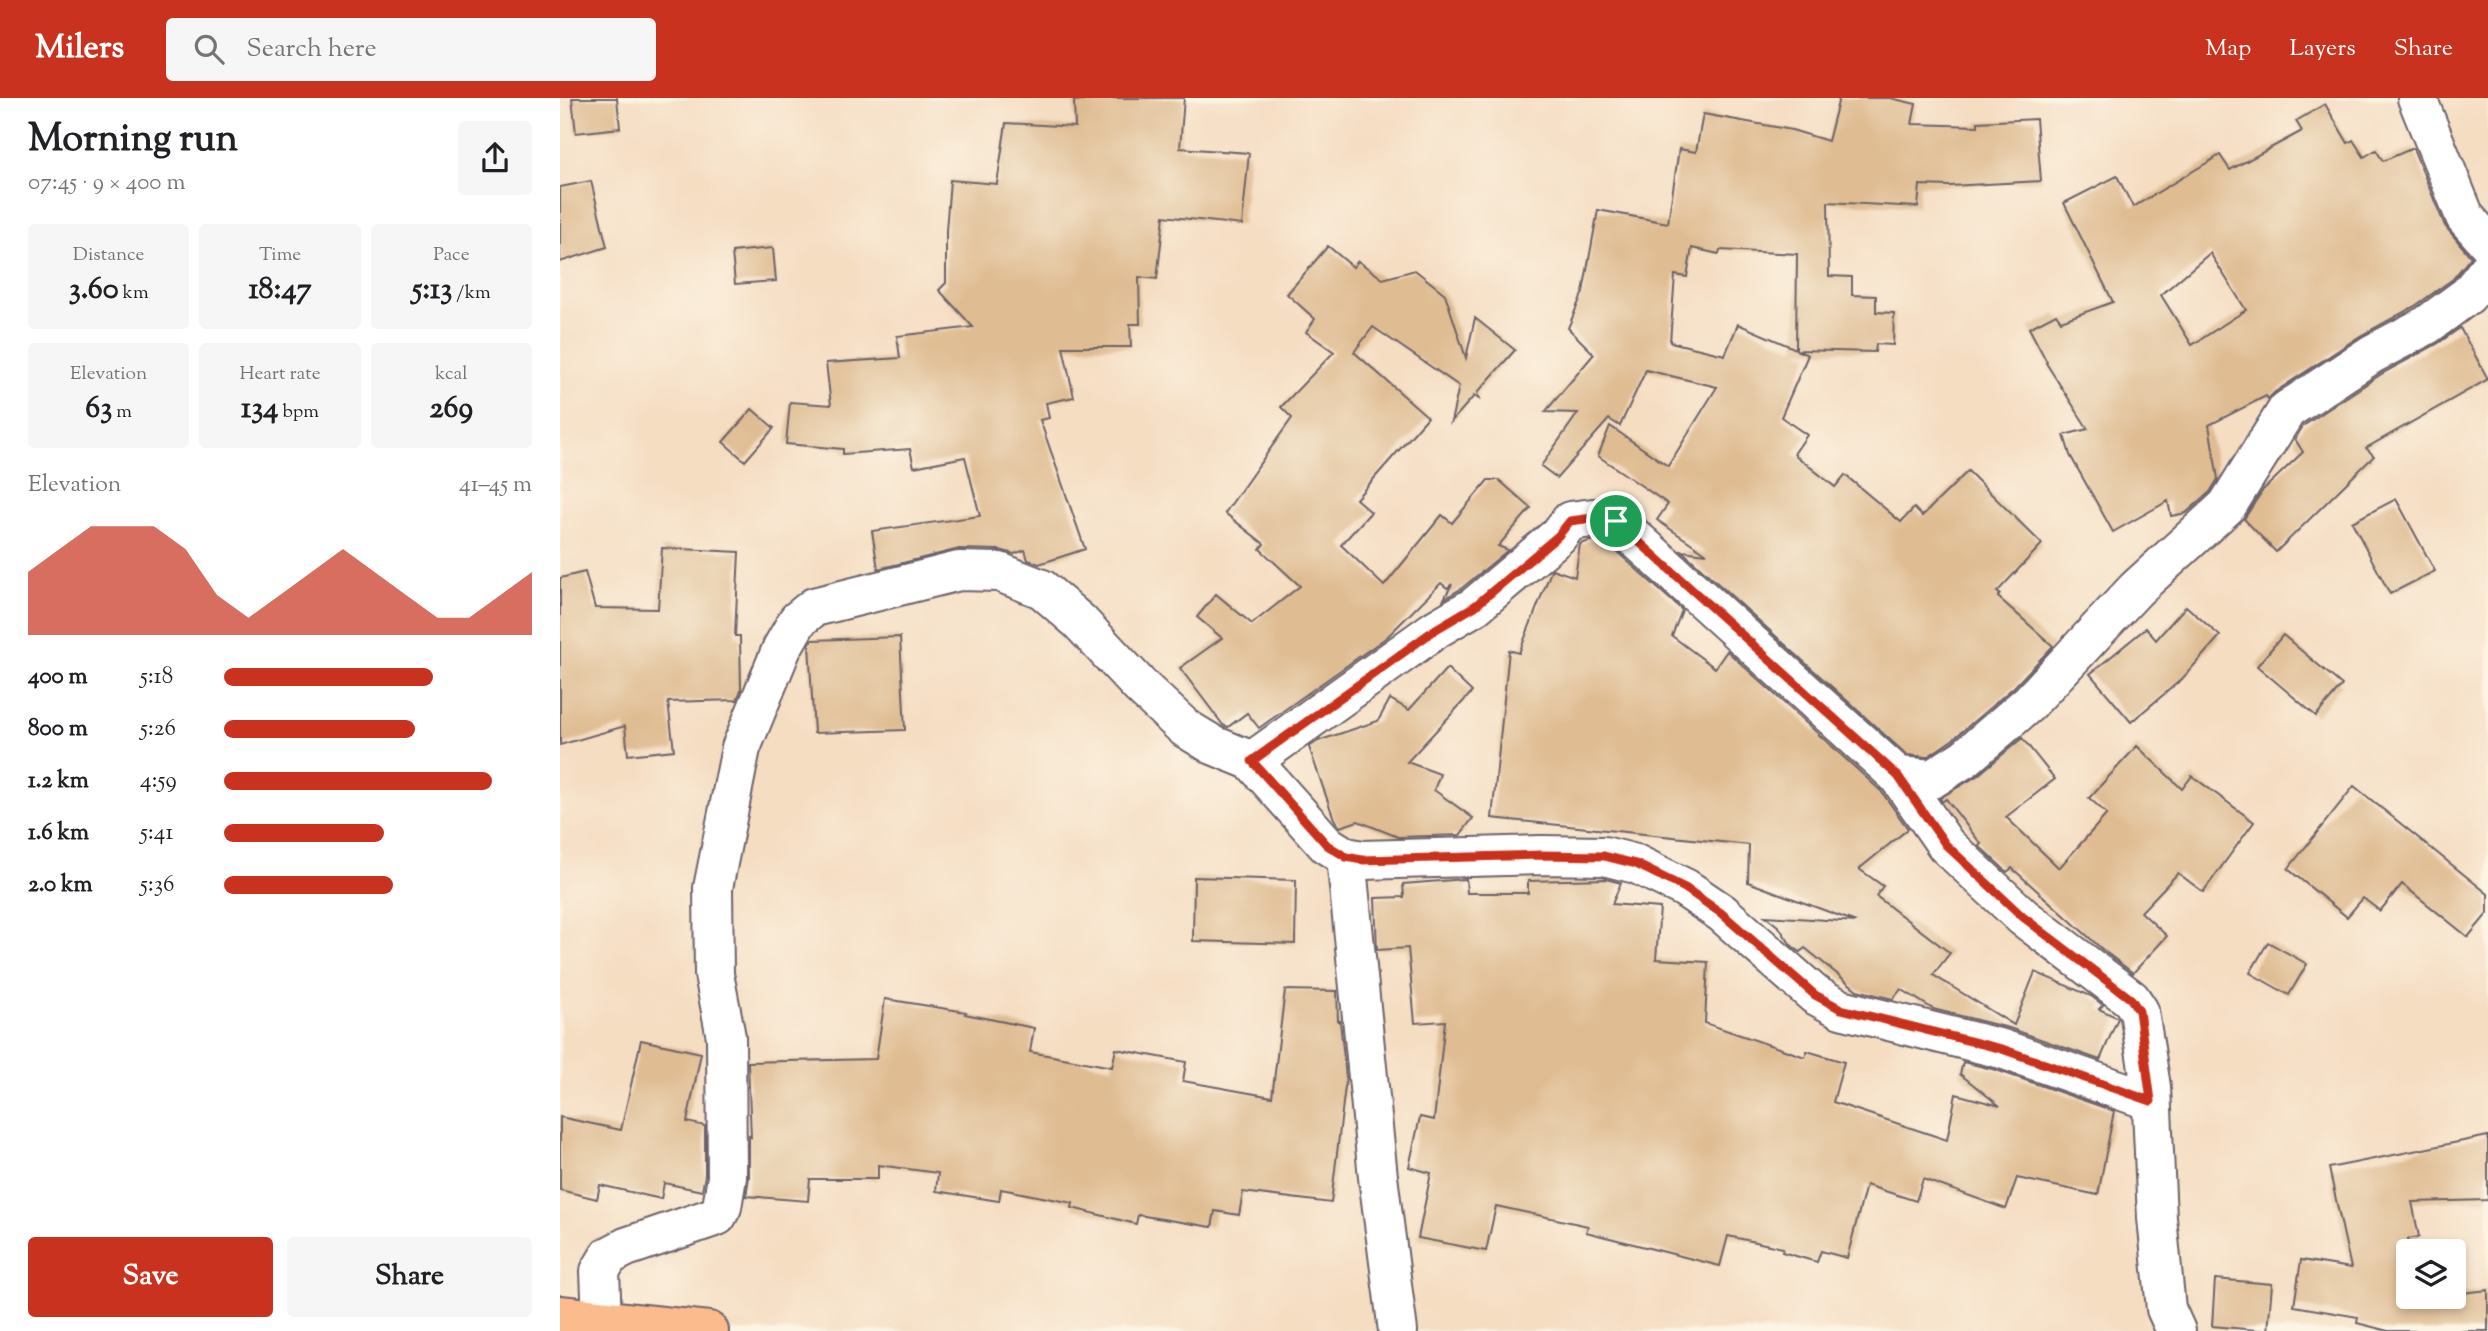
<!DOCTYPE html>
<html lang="en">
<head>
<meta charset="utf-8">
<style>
	:root { --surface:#fff; --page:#f6f6f6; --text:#202124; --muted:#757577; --accent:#c8321e }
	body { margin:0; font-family:"Sorts Mill Goudy",serif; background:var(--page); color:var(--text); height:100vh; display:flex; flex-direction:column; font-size:26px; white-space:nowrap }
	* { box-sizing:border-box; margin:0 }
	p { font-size:23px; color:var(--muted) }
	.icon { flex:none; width:38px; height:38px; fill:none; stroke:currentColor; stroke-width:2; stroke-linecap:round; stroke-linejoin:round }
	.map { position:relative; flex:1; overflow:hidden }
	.details { display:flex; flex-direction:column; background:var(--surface); width:560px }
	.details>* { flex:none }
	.controls { position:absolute; left:1836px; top:1141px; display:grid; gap:14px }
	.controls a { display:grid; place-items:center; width:70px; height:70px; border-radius:7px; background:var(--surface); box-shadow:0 4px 10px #0003; font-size:35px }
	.pin { position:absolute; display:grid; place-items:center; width:60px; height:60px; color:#fff; margin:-30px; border:4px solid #fff; border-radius:50%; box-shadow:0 2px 7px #0007 }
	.round { display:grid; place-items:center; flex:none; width:74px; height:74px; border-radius:7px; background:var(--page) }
	.summary { display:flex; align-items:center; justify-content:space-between; height:119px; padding:0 28px }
	h1 { font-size:38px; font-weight:800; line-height:52px }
	.metrics { display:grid; grid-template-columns:repeat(3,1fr); gap:10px; height:119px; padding:7px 28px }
	.metrics div { display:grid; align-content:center; border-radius:7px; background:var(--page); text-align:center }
	.metrics b { font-size:30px; font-weight:800 }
	.metrics small { font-size:19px; font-weight:400 }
	.metrics p { font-size:19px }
	.chart { height:196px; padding:14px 28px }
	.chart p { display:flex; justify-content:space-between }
	.chart svg { width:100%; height:126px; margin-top:7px; fill:var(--accent); opacity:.7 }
	.action { display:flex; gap:14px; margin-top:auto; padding:14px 28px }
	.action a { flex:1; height:80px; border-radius:7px; background:var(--accent); color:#fff; font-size:28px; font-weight:800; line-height:80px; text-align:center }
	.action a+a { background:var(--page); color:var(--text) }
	ul { padding:0 28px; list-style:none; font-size:23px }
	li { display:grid; grid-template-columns:112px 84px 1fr; align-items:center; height:52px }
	li i { height:18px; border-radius:9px; background:var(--accent) }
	header { display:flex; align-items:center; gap:42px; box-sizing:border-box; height:98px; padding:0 35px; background:var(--accent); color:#fff }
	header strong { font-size:33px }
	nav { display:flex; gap:38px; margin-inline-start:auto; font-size:24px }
	.search { width:490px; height:63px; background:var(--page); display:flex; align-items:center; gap:18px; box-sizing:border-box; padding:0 24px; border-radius:7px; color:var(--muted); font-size:26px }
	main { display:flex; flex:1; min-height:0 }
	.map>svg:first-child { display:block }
</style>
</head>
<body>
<header>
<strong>Milers</strong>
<div class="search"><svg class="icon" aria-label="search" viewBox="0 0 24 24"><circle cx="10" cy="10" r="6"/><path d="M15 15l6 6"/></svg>Search here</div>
<nav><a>Map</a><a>Layers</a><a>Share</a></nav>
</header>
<main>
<section class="details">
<div class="summary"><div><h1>Morning run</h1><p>07:45 · 9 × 400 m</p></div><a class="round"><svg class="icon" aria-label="share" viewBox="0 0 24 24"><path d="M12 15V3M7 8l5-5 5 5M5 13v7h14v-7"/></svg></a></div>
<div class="metrics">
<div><p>Distance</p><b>3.60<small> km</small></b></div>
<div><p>Time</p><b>18:47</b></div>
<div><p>Pace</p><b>5:13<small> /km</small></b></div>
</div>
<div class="metrics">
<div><p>Elevation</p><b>63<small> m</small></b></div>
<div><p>Heart rate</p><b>134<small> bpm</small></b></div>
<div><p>kcal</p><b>269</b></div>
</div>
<div class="chart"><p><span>Elevation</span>41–45 m</p>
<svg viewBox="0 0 160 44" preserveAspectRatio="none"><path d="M0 44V22L10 14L20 6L30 6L40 6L50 14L60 30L70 38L80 30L90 22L100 14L110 22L120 30L130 38L140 38L150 30L160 22V44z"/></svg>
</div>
<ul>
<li><b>400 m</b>5:18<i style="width:68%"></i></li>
<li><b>800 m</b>5:26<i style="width:62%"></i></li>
<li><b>1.2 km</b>4:59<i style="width:87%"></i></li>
<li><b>1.6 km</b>5:41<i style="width:52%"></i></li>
<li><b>2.0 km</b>5:36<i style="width:55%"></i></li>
</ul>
<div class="action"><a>Save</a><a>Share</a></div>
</section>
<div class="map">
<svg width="1928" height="1233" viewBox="0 0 1928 1233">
	<rect width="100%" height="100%" fill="#fcf5e5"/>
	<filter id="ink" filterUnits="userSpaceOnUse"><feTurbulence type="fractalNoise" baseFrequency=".0143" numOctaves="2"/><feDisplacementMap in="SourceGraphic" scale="14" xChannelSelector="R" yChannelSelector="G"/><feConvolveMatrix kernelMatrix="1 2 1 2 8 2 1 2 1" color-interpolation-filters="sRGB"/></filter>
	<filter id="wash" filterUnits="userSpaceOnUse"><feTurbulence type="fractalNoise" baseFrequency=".00686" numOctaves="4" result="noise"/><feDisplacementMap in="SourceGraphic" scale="28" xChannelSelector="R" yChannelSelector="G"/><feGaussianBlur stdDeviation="1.57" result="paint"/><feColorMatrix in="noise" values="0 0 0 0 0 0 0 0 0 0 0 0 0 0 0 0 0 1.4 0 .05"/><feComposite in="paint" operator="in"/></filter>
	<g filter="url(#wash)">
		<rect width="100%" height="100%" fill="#f5ddc2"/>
		<g id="blocks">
			<!-- building -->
			<g fill="#dfbc92" fill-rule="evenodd">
				<polygon points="12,0 57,0 60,30 16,35"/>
				<polygon points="547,0 624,0 620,50 689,55 682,127 604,118 597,181 579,179 580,226 570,226 571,249 503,249 514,299 486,305 489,320 480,322 525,451 479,466 468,462 465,452 454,456 440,452 399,451 318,471 312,433 420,418 405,359 354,369 350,351 283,356 283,351 226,346 230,304 271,307 266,265 340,260 337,238 413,229 379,192 386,185 386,133 390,82 437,86 446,25 515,29 514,3"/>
				<path d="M1279,0H1330L1356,6L1352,26L1418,28V24L1476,21L1481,83L1390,88L1360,87L1358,109L1268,104L1269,178L1292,179V197L1316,198V214L1334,215L1333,247L1316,246L1315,254L1236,252L1248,257L1221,319L1247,337L1234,356L1275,389L1285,377L1341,424L1354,410L1362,418L1408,373L1482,446L1437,494L1440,496L1438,499L1493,548L1454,589L1392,642L1367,659L1347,657L1122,453L1147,456L1097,422L1108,406L1038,358L1050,328L1108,368L1157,289L1086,272L1060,328L1049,321L997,380L981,368L1018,315L985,314L1034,256L1008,230L1023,194L1038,112L1108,125L1119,51L1136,54L1143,16L1232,32L1268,43ZM1132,150L1159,156L1160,152L1237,156L1236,251L1178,226L1165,257L1110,244L1115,177L1127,179Z"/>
				<path d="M1765,6L1788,45L1793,42L1804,59L1816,52L1823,63L1853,50L1885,128L1911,159L1893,181L1855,208L1800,238L1715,294L1708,301L1706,298L1649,327L1658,381L1650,394L1626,415L1611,418L1608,403L1553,434L1510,357L1504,337L1528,331L1486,265L1487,264L1469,230L1496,216L1501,223L1553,204L1504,105L1557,78L1573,109L1660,57L1670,72L1742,33L1736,23ZM1650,155L1686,212L1632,247L1601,197Z"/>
				<polygon points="31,83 47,149 0,164 0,89"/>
				<polygon points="768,148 793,169 798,163 823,181 855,172 885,196 906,260 915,220 955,252 917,295 919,301 914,298 891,324 899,288 813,229 794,254 868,319 796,401 811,414 781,447 824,488 882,417 892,425 928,382 939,382 971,410 938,448 948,452 902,490 884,501 892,486 887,490 881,485 827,539 699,630 687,615 668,629 663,627 620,570 662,540 637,519 656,496 692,526 740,488 700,451 704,446 665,415 732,320 721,309 774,254 746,234 755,221 727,196"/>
				<polygon points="213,150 216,183 175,186 172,154"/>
				<polygon points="1900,230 1928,281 1806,350 1814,358 1716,454 1684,421 1703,392 1743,354 1735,341 1743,328 1823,275 1877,246"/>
				<polygon points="192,311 214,330 185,363 163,344"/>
				<polygon points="1836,401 1875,473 1830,496 1792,424"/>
				<polygon points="1033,442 1046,444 1122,512 1112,538 1155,570 1167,553 1321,693 1348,731 1299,771 1323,788 1316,798 1390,855 1373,877 1454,927 1475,874 1531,898 1543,907 1539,911 1558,920 1540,962 1449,930 1373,911 1341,891 1333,901 1297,892 1245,850 1240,854 1231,847 1219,829 1205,818 1296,824 1188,784 1189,747 932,720 949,552 959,555 992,471 1015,479 1020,446"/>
				<polygon points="102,450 179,454 175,538 180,538 181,592 177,602 108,604 114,652 68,657 65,628 0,647 0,480 25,474 35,510 98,511"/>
				<polygon points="1626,508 1660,538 1622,581 1571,624 1530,576 1586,530 1596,542"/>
				<polygon points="1723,537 1782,587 1756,618 1697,568"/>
				<polygon points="340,539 345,632 254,635 249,546 252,542"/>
				<polygon points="887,570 912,594 847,664 880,676 874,692 913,720 900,737 838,739 798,723 780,729 774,721 749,649 758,643 818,623 830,601 849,612"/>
				<polygon points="1462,640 1495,681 1446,719 1499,770 1547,716 1529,700 1577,648 1622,691 1632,678 1694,724 1643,794 1618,775 1581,814 1607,838 1573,875 1543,852 1452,770 1447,774 1419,748 1421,746 1386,701 1382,704 1380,700 1417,678"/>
				<polygon points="1794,688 1928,796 1928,815 1908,839 1842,786 1820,813 1803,800 1787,819 1728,771"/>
				<polygon points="634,779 736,782 735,846 633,843"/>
				<polygon points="906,781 907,795 968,795 968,783 1046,781 1061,785 1052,806 1100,810 1096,861 1148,864 1145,925 1245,959 1247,953 1284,964 1273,1004 1387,1042 1396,996 1440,1008 1400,976 1403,964 1436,972 1554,1013 1538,1097 1457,1080 1446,1111 1363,1081 1356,1103 1306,1087 1287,1160 1261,1153 1257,1164 1222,1154 1223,1150 1168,1138 1160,1168 1026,1134 1028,1128 936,1108 926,1153 858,1140 871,1075 849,1069 860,1019 874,1022 885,923 855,925 848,850 817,852 815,800 844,799 843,786"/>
				<polygon points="1708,844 1747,866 1729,897 1690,875"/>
				<polygon points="725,892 777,893 778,923 780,923 786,980 771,1105 683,1094 679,1117 655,1113 652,1129 578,1117 576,1126 512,1110 513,1105 441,1091 439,1103 376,1093 378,1075 318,1067 318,1081 250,1081 248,1103 186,1098 189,1079 189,1038 191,1039 188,964 316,961 325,901 406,914 405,916 474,930 470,954 552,969 556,951 626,964 623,983 712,999"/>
				<polygon points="81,942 141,955 127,1024 145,1028 145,1077 142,1093 104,1085 101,1101 40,1087 37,1101 0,1092 0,1019 61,1032"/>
				<polygon points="1928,1038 1928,1102 1852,1104 1859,1139 1848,1141 1848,1201 1894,1199 1894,1196 1928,1192 1928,1233 1828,1233 1797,1225 1798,1219 1734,1208 1741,1162 1791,1170 1769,1070"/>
				<polygon points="1655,1181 1712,1186 1708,1233 1652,1228"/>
			</g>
		</g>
	</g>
	<g filter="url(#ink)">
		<use href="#blocks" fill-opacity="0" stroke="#6c636a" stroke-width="2"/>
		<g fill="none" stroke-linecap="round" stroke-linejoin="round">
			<defs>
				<g id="minor">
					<polyline points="1857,0 1905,119 1928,145"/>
					<polyline points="692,663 876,531 915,508 998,438 1010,423 1033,420 1056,423 1338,678 1386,747 1463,819 1571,901 1579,913 1591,989 1597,1120 1606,1211 1616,1233"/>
					<polyline points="1338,678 1372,681 1405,660 1469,605 1576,491 1667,408 1727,312 1812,256 1867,227 1908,197 1928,172"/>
					<polyline points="786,759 818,1079 838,1233"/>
					<polyline points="42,1222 40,1173 49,1158 66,1149 157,1118 162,1109 167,1079 166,939 154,876 153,790 181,650 222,550 238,522 254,509 399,473 439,474 482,491 520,524 580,588 625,630 653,647 692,663 767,747 786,759 802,762 981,757 1044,758 1076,766 1125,790 1162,815 1255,897 1281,911 1442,951 1591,1003"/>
				</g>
				<polyline id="major" points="0,1217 149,1233"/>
			</defs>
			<!-- minor casing -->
			<use href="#minor" stroke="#6c636a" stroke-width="42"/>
			<!-- major casing -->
			<use href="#major" stroke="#6c636a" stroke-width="42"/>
			<!-- minor -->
			<use href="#minor" stroke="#fff" stroke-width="38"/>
			<!-- major -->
			<use href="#major" stroke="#fbbb8d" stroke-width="38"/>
		</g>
	</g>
	<g fill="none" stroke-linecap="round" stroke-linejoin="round" filter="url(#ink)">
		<defs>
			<polygon id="route" points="1033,420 1056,423 1338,678 1386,747 1463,819 1571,901 1579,913 1591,1003 1442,951 1281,911 1255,897 1161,815 1125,790 1076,766 1044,758 981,757 802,762 786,759 767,747 692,663 876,531 915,508 998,438 1010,423"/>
		</defs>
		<!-- route casing -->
		<use href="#route" stroke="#fff" stroke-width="14"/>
		<!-- route -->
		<use href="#route" stroke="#c8321e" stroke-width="9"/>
	</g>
</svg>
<div class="controls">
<a><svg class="icon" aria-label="layers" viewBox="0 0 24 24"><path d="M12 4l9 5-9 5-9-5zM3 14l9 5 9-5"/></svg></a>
</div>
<div class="pin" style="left:1056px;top:423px;background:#1e9e55"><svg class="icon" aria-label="arrive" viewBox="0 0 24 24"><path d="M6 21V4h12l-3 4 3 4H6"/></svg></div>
</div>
</main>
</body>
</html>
